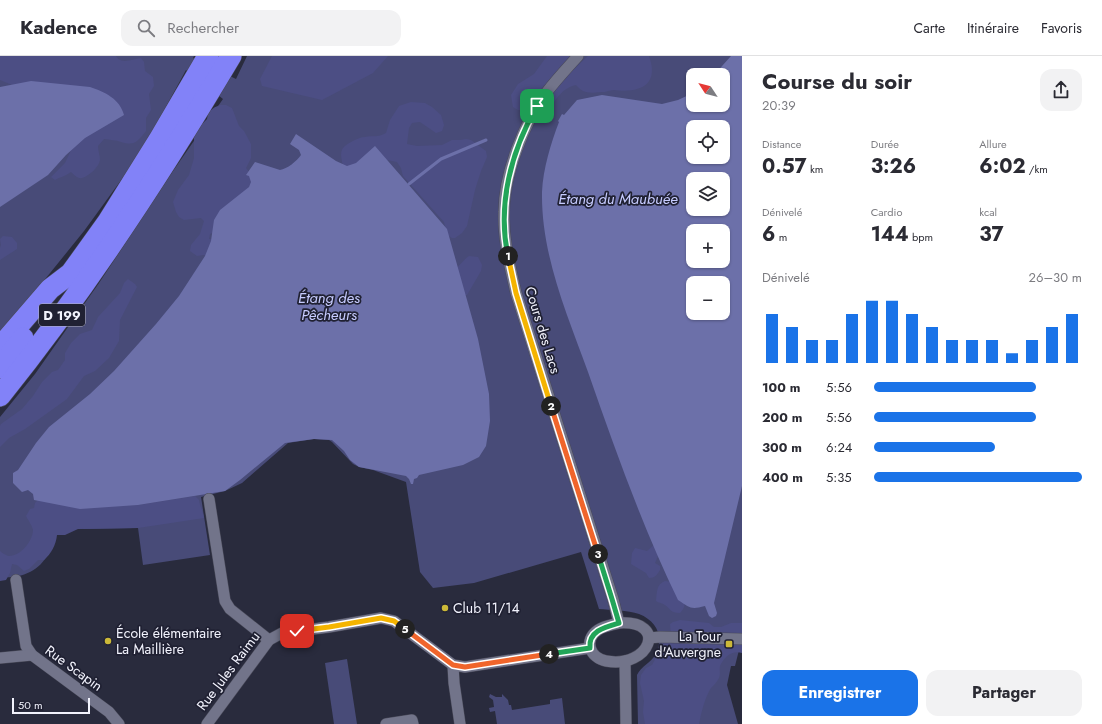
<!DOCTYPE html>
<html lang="fr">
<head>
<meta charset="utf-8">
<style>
	:root { --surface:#fff; --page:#f2f2f3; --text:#2b2b33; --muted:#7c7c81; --line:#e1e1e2; --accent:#1a73e8 }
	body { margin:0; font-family:Jost,sans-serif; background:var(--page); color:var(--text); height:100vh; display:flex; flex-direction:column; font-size:15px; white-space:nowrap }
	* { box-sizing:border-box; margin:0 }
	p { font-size:13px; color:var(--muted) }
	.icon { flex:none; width:22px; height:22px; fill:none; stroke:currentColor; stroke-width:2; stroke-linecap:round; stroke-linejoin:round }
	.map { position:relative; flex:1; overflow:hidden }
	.drawer { display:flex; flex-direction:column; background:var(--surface); width:360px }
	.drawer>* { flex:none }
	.needle { width:26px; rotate:306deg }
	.fabs { position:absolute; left:686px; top:12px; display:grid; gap:8px }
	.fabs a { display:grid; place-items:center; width:44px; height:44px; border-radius:8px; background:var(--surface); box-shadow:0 1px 3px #0004; font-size:20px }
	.scale { position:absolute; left:12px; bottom:10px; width:78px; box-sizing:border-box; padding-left:4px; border:2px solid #f2f3fd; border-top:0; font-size:11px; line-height:14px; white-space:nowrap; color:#f2f3fd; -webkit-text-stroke:3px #202133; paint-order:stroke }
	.pin { position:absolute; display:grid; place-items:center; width:34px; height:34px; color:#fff; margin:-17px; border-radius:8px; box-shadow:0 2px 6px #0006 }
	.km { position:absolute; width:20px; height:20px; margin:-10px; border-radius:50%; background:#222; color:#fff; font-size:11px; line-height:20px; text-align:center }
	.round { display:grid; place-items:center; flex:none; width:42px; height:42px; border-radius:12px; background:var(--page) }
	.overview { display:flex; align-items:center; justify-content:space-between; height:68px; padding:0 20px }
	h1 { font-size:22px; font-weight:700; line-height:30px }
	.stats { display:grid; grid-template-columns:repeat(3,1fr); gap:6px; height:68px; padding:4px 20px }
	.stats div { display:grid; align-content:center }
	.stats b { font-size:20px; font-weight:700 }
	.stats small { font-size:11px; font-weight:400 }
	.stats p { font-size:11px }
	.chart { height:112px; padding:8px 20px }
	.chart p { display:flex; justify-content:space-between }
	.chart svg { width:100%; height:72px; margin-top:4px; stroke:var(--accent); stroke-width:6 }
	.button { display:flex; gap:8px; margin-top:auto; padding:8px 20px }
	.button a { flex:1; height:46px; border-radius:12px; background:var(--accent); color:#fff; font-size:16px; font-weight:700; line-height:46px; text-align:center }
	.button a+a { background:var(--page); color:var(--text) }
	ul { padding:0 20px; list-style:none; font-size:13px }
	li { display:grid; grid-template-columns:64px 48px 1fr; align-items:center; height:30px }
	li i { height:10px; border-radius:5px; background:var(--accent) }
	header { display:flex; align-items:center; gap:24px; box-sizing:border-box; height:56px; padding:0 20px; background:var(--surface); border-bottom:1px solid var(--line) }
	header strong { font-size:19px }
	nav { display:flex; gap:22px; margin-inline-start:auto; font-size:14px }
	.search { width:280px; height:36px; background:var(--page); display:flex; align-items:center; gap:10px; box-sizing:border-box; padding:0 14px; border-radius:12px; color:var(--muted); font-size:15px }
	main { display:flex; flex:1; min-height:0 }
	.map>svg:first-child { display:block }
</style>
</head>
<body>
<header>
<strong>Kadence</strong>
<div class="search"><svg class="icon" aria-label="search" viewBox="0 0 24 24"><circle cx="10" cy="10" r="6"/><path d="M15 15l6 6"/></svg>Rechercher</div>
<nav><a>Carte</a><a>Itinéraire</a><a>Favoris</a></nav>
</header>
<main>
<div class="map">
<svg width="742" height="668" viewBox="0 0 742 668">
	<rect width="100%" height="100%" fill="#292b3d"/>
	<!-- green -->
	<g fill="#484b78" fill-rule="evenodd">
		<path d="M0,0H194L193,2L236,23L247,0H742V582L735,610H731L727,629L738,668H638L637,619C641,610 651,607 656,598C664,581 657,565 639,558C628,554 610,554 599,553L581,496L474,527L433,532L420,516L406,426L373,414L359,411L353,408L332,386L329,384L314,383L288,387L242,427L225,435L201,441L210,499L143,509L138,472L85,473L56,470C53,479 52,489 48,498C39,516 19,523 0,521V361L35,318L99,227L173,115L223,43L186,14L144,91L127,116L84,175L0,279ZM693,19H723V49H693ZM693,71H723V101H693ZM693,123H723V153H693ZM693,175H723V205H693ZM693,227H723V257H693Z"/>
		<polygon points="347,603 357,668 334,668 325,607"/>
		<polygon points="490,638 496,641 502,641 502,638 508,644 509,649 511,649 512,654 550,648 550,644 562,642 565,668 497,668 495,655 490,656 489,652 494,651 493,644 489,641"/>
	</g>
	<!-- forest -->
	<g fill="#4c4e84">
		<path d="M0,0H116C121,9 132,3 141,2L144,6L145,15L153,21L154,30L149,38L151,54L146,62V75C137,86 135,90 121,86C116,84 110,84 104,83L98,90C98,95 100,100 100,104C99,111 89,120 82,122C78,123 74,119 71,116C66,120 60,121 55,124L51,121L65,107L75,86L17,31L0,24Z"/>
		<polygon points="272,0 388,0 373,17 322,44 262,30 260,23"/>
		<path d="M547,0H575L568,16L573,14L588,0H649C660,30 639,37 614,34C611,34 608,35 605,36C599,36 589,38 583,35C581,34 578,31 576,29C560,32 551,50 545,63L542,64L536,61L538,42H534L533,39H531L522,54H518L513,51L511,39L518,28L534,18Z"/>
		<path d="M411,46L425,47L432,51L441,59L444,69L442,75L436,77L420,66L412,67L409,72L407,88L417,90L442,89L452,84H460L466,83L471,84L486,95L487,101L481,115L475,134L467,170L462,177L455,182H452L447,179L444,166L403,120L401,112L397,106L382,103L361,110H343C340,96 339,92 353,85C357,83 361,81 365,81C374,79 377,82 386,77L390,64L399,50Z"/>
		<path d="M220,49H226L232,52L239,70L244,75L251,88V102L246,112L255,123L216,175L210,178L209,183L215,184L208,200L203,199L197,200L190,195L191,189L200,178L204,165L201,162L184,164L179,161L176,156L173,146L178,134L189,119L194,102V82L196,74L207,63C208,55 212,52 220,49Z"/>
		<polygon points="3,180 12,181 17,187 17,193 0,204 0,192 1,189 0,183"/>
		<path d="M469,200L478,201L482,209L481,215L467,239H460L454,214C460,210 463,204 469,200Z"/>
		<polygon points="128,223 135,228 137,231 120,264 119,285 109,302 95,315 84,320 67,343 25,373 9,382 0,391 0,370 1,368 22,353 33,340 42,326 52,316 58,314 65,304 65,297 71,287 80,278 92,274 98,261 120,237 124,227"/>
		<path d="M195,440L199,444C200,451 203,455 204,462L138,472L78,473L65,479H57C56,489 51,498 44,504H38L29,513L24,515L17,509L12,508L10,517L6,524L0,525V495C2,497 6,499 8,500C20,501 33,485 33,474C32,469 28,464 26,460L30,453L34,452L35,447L39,443L109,450L138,449Z"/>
		<path d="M656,487L658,500L655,507L660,510V514C657,519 655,522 649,522L646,517L631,508L632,497L635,492L647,495Z"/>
		<path d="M665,525L674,526C680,535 691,547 680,557C670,557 671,553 665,549C662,547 659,547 656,545C657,537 656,528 665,525Z"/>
		<path d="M680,564L709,567L714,571H721L731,567H742V597C732,594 724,601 720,610C719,614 721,618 719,622C717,626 714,629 711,632C705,641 701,657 699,668H645L643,656L644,645L640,627L641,619L646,612L652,609L664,587L671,579L670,568L673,566Z"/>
	</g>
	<!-- water -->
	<g fill="#6c70a9" fill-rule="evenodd">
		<path d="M731,0H742V430L714,547L717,557L716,560L712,562L709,560L705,550C691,554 690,552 678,544C642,470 615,393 588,316C567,258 541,199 542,136C543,113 551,87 559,66L558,65L562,58L564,59L577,44L602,39L662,48L678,44L693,37V49H723V19H714ZM693,71H723V101H693ZM693,123H723V153H693ZM693,175H723V205H693ZM693,227H723V257H693Z"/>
		<path d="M31,25L90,31C105,36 120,43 124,59L85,82L66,99L48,119L0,151V31Z"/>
		<path d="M296,78L336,105L347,110L356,107L375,90L447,173L478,283L489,338L490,365L486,390L479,401L463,409L419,419L417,422L414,423L413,428H411L409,423L406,420L359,411L350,404L344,395L332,384L314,383L285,387L240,424L225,435L138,449L80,453L34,444L33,438L28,434L22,436L13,427V417L18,414L36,387L49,371L90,338L114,315L156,268L179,240L205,200L211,185L214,164L220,154L249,131L251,126L249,120L246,119L255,106L280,114C287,113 297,105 301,99L299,94L290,88Z"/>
	</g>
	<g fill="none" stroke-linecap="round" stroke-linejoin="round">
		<!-- stream -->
		<polyline stroke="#6c70a9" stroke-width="3" points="409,128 441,103 486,84"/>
		<defs>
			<g id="street">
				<path d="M578,0C567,12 556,24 546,37C524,67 504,118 504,156C503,184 510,210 516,237L613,543L619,567"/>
				<polyline points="209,443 225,545 230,553 269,584"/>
				<polyline points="16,524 26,590 32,599 109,656 119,668"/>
				<path d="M619,567C669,564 650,613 606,605C590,602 583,584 598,574C604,570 612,569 619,567Z"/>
				<polyline points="649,582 660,581 742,583"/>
				<polyline points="0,602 32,599"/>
				<polyline points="625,605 626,668"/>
				<polyline points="453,609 454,627 460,668"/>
				<polyline points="207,668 269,584 282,577 329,571 381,562 394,565 453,609 465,611 590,592"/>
				<polyline points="386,668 412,664 413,668"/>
			</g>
			<g id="highway">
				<polyline points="0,291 50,233 71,217 107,167 160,82 208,0"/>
				<polyline points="0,312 23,282"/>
				<path d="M0,340C86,233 161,118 231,0"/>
			</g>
		</defs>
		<!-- street casing -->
		<use href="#street" stroke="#484958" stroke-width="12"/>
		<!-- highway casing -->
		<use href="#highway" stroke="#484958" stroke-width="22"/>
		<!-- street -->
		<use href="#street" stroke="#72748a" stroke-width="11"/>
		<!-- highway -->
		<use href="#highway" stroke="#8282f8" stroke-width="21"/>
	</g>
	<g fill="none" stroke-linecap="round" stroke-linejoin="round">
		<defs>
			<path id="split-1" d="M508,200C497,149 511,95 537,50"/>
			<polyline id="split-2" points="508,200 516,237 551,350"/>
			<polyline id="split-3" points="551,350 598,498"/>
			<path id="split-4" d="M549,598L590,592C588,575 605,571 619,567L612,543L598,498"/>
			<polyline id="split-5" points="405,573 453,609 465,611 549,598"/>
			<polyline id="split-6" points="297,575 329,571 381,562 394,565 405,573"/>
		</defs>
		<!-- split-1 casing -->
		<use href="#split-1" stroke="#fff" stroke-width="8"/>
		<!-- split-2 casing -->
		<use href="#split-2" stroke="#fff" stroke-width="8"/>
		<!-- split-3 casing -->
		<use href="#split-3" stroke="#fff" stroke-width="8"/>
		<!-- split-4 casing -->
		<use href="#split-4" stroke="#fff" stroke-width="8"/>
		<!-- split-5 casing -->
		<use href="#split-5" stroke="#fff" stroke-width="8"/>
		<!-- split-6 casing -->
		<use href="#split-6" stroke="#fff" stroke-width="8"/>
		<!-- split-1 -->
		<use href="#split-1" stroke="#22a559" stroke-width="5"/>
		<!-- split-2 -->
		<use href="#split-2" stroke="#f5b400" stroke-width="5"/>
		<!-- split-3 -->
		<use href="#split-3" stroke="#f0652b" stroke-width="5"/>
		<!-- split-4 -->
		<use href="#split-4" stroke="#22a559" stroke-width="5"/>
		<!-- split-5 -->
		<use href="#split-5" stroke="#f0652b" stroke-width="5"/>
		<!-- split-6 -->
		<use href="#split-6" stroke="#f5b400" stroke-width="5"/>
	</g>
	<!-- markers -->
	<g fill="#ccb938" stroke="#202133" stroke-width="1.5">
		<circle cx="445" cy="552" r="4"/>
		<circle cx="108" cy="585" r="4"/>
		<rect x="725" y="584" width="8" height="8" rx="2"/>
	</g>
	<g text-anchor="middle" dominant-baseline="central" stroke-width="3.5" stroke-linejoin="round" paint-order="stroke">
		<!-- shield labels -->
		<rect fill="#202133" stroke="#b3b4c0" stroke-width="1" x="39" y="248" width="46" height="22" rx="3"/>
		<g font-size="13" font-weight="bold" fill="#f2f3fd">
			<text x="62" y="259">D 199</text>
		</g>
		<!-- street labels -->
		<g font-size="14" fill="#f2f3fd" stroke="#202133">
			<text transform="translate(543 274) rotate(73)">Cours des Lacs</text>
			<text transform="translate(74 612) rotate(36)">Rue Scapin</text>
			<text transform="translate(228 615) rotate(-53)">Rue Jules Raimu</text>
		</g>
		<!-- poi labels -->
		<g font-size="14" fill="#f2f3fd" stroke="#202133" text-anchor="start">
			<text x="453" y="552">Club 11/14</text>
			<text x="116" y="577">École élémentaire<tspan x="116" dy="16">La Maillière</tspan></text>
			<text x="721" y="580" text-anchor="end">La Tour<tspan x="721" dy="16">d'Auvergne</tspan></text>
		</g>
		<!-- water labels -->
		<g font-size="15" font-style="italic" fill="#c7ccff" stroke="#202133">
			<text x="618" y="143">Étang du Maubuée</text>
			<text x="329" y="242">Étang des<tspan x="329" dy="17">Pêcheurs</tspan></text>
		</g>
	</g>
</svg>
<div class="fabs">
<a><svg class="needle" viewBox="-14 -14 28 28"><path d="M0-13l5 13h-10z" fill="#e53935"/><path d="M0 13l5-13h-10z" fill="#7c7c81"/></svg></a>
<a><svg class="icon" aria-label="locate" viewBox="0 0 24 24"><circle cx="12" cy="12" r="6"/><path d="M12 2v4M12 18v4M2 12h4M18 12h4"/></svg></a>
<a><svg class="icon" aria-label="layers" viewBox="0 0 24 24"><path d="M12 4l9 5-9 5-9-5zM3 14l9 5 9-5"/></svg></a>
<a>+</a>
<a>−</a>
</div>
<div class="scale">50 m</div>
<div class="pin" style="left:537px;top:50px;background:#1e9e55"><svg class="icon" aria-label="arrive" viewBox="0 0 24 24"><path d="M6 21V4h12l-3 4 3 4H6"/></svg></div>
<div class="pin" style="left:297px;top:575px;background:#d93025"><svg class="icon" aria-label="check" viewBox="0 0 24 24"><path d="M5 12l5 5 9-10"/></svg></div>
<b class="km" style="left:508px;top:200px">1</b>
<b class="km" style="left:551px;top:350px">2</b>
<b class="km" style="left:598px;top:498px">3</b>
<b class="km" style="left:549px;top:598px">4</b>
<b class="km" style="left:405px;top:573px">5</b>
</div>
<section class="drawer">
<div class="overview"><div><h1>Course du soir</h1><p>20:39</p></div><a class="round"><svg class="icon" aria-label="share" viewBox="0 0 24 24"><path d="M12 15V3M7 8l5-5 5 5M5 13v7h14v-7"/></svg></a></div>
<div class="stats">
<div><p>Distance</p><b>0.57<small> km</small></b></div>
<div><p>Durée</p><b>3:26</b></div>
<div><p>Allure</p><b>6:02<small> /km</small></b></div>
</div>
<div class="stats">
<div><p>Dénivelé</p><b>6<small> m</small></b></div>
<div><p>Cardio</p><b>144<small> bpm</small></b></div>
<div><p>kcal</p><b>37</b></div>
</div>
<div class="chart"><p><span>Dénivelé</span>26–30 m</p>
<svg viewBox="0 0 160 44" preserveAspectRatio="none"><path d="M5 44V14M15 44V22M25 44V30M35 44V30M45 44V14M55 44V6M65 44V6M75 44V14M85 44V22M95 44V30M105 44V30M115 44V30M125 44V38M135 44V30M145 44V22M155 44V14"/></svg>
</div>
<ul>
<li><b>100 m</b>5:56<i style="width:78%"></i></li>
<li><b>200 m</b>5:56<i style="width:78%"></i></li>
<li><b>300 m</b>6:24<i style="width:58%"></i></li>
<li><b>400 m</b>5:35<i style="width:100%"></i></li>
</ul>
<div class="button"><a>Enregistrer</a><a>Partager</a></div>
</section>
</main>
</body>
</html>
